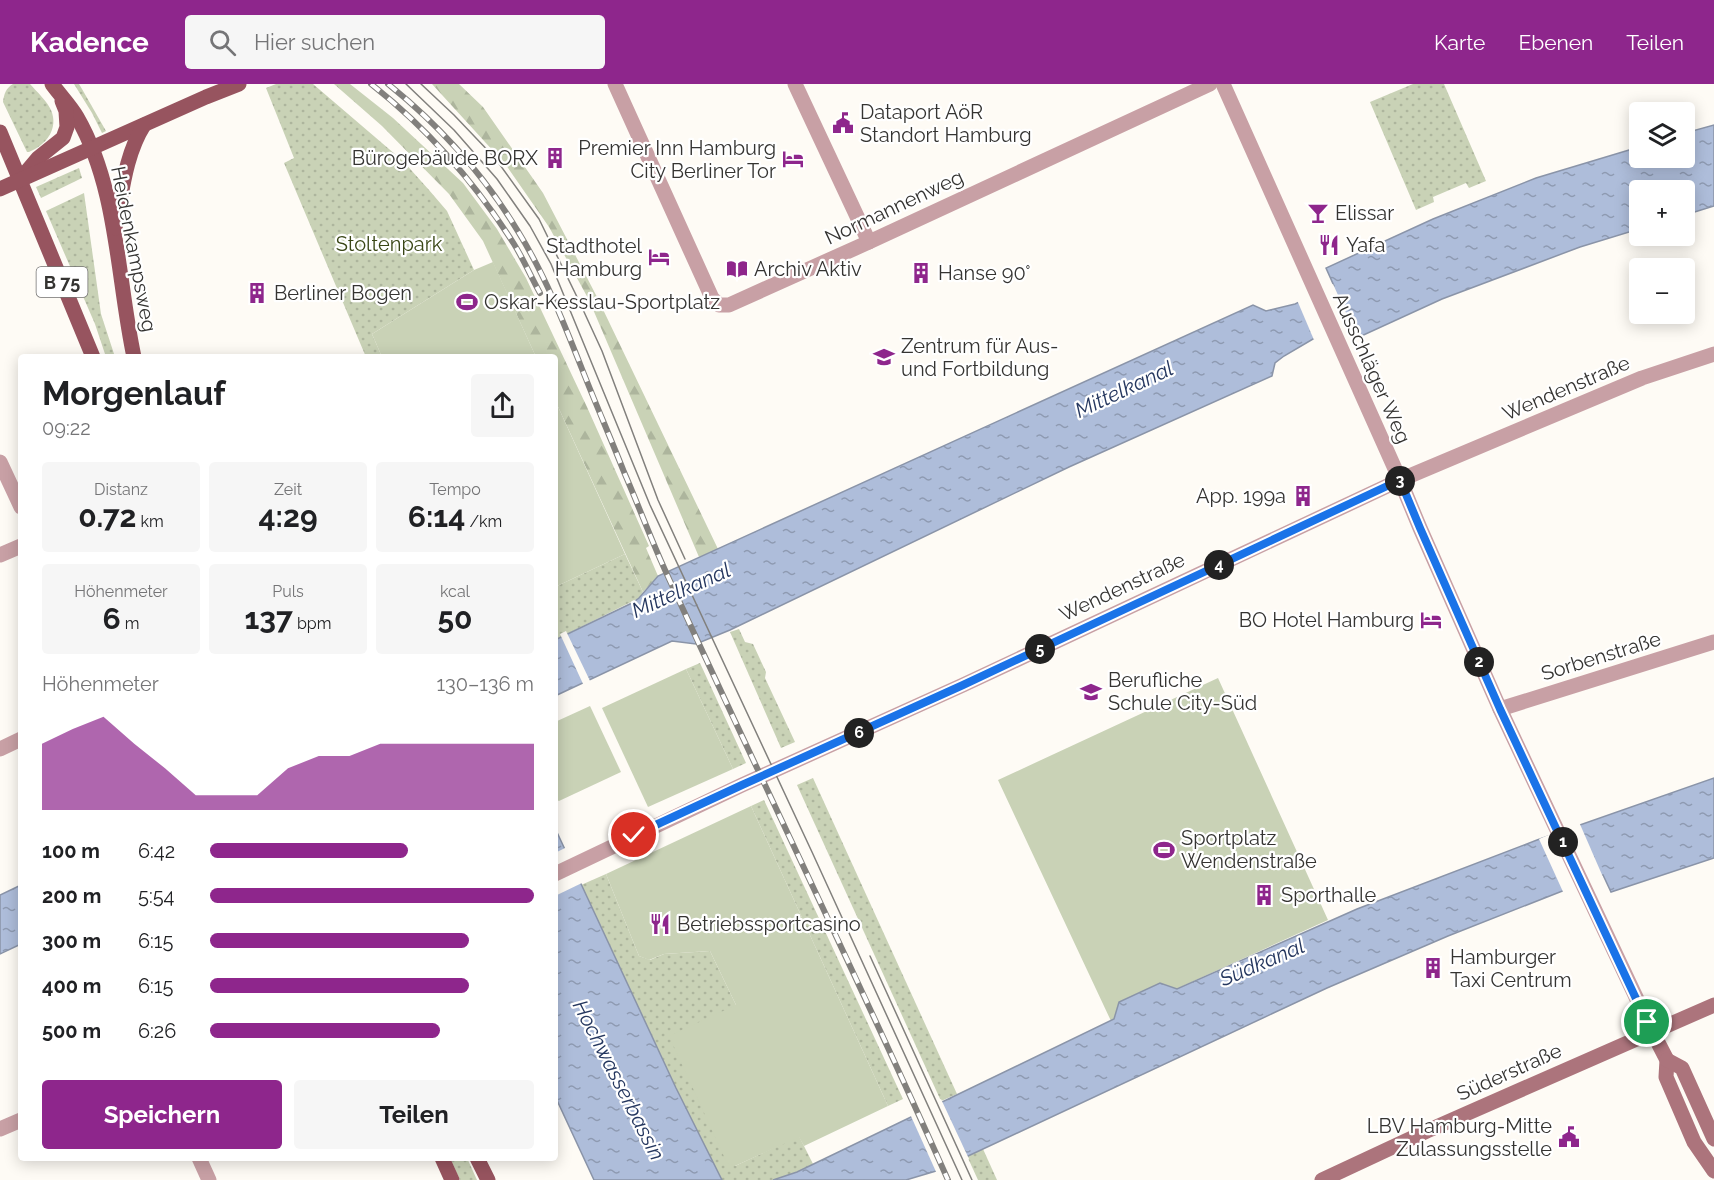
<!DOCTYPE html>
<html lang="de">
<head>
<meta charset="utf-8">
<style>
	:root { --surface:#fff; --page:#f6f6f6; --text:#202124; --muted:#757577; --accent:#8e268c }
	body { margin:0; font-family:Raleway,sans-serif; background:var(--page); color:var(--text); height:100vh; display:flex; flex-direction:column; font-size:22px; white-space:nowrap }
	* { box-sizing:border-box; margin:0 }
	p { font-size:20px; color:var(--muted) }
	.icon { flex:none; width:33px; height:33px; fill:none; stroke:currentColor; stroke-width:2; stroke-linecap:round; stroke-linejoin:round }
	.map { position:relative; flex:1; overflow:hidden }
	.drawer { position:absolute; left:18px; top:270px; width:540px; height:807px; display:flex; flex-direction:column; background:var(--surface); border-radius:6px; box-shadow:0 3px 15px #0003 }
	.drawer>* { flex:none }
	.tools { position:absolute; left:1629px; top:18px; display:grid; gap:12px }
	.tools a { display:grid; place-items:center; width:66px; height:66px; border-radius:6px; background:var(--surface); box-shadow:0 3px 15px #0003; font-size:30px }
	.pin { position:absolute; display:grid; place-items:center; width:51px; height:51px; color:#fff; margin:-26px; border:3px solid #fff; border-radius:50%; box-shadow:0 2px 6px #0007 }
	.km { position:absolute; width:30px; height:30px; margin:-15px; border-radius:50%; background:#222; color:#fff; font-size:16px; line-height:30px; text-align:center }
	.round { display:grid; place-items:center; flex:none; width:63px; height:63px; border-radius:6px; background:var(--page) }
	.overview { display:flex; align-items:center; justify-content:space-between; height:102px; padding:0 24px }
	h1 { font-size:33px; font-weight:700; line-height:45px }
	.stats { display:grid; grid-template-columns:repeat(3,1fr); gap:9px; height:102px; padding:6px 24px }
	.stats div { display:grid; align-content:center; border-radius:6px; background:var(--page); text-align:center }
	.stats b { font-size:30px; font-weight:700 }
	.stats small { font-size:16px; font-weight:400 }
	.stats p { font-size:16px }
	.chart { height:168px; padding:12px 24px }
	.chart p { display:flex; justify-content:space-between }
	.chart svg { width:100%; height:108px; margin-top:6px; fill:var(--accent); opacity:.7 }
	.primary-button { display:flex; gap:12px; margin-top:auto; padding:12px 24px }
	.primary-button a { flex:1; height:69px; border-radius:6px; background:var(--accent); color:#fff; font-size:24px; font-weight:700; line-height:69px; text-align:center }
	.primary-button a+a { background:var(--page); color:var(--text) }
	ul { padding:0 24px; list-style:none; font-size:20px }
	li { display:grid; grid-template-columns:96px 72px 1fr; align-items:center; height:45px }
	li i { height:15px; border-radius:8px; background:var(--accent) }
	header { display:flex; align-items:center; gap:36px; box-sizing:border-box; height:84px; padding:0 30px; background:var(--accent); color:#fff }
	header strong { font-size:28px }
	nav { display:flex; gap:33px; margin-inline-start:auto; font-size:21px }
	.search { width:420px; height:54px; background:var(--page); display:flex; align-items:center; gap:15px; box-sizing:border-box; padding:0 21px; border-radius:6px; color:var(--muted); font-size:22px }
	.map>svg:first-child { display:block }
</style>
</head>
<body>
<header>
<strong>Kadence</strong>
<div class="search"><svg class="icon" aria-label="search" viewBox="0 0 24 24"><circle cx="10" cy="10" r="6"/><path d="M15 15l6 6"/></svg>Hier suchen</div>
<nav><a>Karte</a><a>Ebenen</a><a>Teilen</a></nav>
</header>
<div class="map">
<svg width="1714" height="1096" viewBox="0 0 1714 1096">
	<defs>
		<pattern id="grass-dots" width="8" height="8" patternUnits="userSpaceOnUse" patternTransform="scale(1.5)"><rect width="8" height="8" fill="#c9d2b6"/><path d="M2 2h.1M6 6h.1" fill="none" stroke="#adb59d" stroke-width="1.8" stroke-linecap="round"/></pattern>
		<pattern id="forest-firs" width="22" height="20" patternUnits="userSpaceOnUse" patternTransform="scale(1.5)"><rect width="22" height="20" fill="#c9d2b6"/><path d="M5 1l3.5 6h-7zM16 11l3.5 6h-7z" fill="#adb59d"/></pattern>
		<pattern id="water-ripples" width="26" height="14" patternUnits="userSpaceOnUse" patternTransform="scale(1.5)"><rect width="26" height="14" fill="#aebdda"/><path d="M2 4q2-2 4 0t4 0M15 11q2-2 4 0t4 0" fill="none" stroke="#8e9ab1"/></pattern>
	</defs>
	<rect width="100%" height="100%" fill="#fefbf5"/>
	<!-- grass -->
	<g fill="url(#grass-dots)">
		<path d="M13,0H30C37,8 47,17 51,26C59,45 46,61 29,68H27L3,18C4,10 6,4 13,0Z"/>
		<polygon points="74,0 79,0 82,5 106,47 102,49 92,29"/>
		<polygon points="276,0 313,0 403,77 429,106 447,127 474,186 372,250 382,273 366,273 284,79 294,74 266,4"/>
		<polygon points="1413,0 1444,0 1486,97 1469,104 1466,99 1433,113 1434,118 1416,126 1370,18"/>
		<polygon points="79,84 82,94 41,114 36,103"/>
		<polygon points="84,109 101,230 115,273 106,273 95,240 46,127"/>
		<polygon points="625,470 643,508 639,514 555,556 555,503"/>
		<polygon points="739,545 745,558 753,560 766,588 765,594 795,658 781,664 730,548"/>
		<polygon points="700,579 746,679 733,685 686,585"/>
		<polygon points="813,694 957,1010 941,1017 797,701"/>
		<polygon points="764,716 903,1015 888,1022 751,722"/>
		<polygon points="606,790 639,872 650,876 664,870 710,867 736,921 735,1082 799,1052 813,1080 797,1088 773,1096 722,1096 676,1004 581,801"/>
		<polygon points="983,1065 997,1096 978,1096 967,1072"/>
		<polygon points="450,1074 467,1074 477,1096 460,1096"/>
	</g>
	<!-- forest -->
	<g fill="url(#forest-firs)">
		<polygon points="334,0 350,0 393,34 463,99 497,145 526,194 587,323 649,462 646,464 658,492 643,508 555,316 555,273 536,273 483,157 449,110 382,42"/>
		<polygon points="432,0 459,0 483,23 543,109 597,213 718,465 699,473 589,216 549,143 506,81"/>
	</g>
	<!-- garden -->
	<g fill="#c9d2b6">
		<polygon points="493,178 536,273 382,273 372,250 474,186"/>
		<polygon points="555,316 625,470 555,503"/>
		<polygon points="686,585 733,685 648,723 602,624"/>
		<polygon points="1218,594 1328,836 1176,905 1160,899 1119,918 1114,935 1111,937 998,696"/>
		<polygon points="590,622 621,688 559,717 555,715 555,638"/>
		<polygon points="751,722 888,1022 804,1062 799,1053 735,1082 727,1079 669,952 736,921 710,867 664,870 649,876 639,872 606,790"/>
	</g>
	<!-- water -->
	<g fill="url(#water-ripples)" stroke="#8a94a8" stroke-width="1.5">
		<polygon points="1714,41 1714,122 1685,131 1684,106 1640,106 1639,145 1580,163 1442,215 1357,254 1350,238 1313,255 1284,272 1275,279 1272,292 1069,383 730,546 696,560 672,557 555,612 555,556 632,519 639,514 658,492 1253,221 1266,227 1295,220 1334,202 1326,184 1433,135 1536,94 1639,63 1640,74 1684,74 1685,49"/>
		<polygon points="1714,694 1714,774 1611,808 1603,791 1448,852 1327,904 936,1087 906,1096 773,1096 797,1088 1114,935 1119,918 1160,899 1177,905 1357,825 1537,756"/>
		<polygon points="555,744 676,1004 722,1096 594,1096 555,1012"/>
		<polygon points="21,801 21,860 0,870 0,811"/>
	</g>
	<!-- pier -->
	<g fill="#fefbf5">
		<polygon points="1333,200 1351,240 1314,256 1297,216"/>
		<polygon points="566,547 591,599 584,602 560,550"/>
		<polygon points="1579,738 1603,793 1564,810 1539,755"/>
		<polygon points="567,763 584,798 555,812 555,769"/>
		<polygon points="941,1015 969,1075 937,1090 910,1030"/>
	</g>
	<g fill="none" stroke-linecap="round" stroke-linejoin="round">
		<!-- minor -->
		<g stroke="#c8a0a5" stroke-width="15">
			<polyline points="615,0 712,214 719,221 729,221 869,158 1210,0"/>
			<polyline points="795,0 869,158"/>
			<polyline points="0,378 21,423"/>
			<polyline points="0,471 21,462"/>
			<polyline points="1500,625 1714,558"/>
			<polyline points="0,665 21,655"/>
			<polyline points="199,1074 209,1096"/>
		</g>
		<!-- tertiary -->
		<g stroke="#c8a0a5" stroke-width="15">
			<polyline points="1223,0 1400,396 1420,444 1500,625 1652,947"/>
			<polyline points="555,790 742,701 963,601 1400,396 1642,294 1714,270"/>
			<polyline points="0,1045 21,1036"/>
		</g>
		<!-- secondary -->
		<g stroke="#ac747c" stroke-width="15">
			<polyline points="1652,947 1667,976 1666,993 1694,1058 1714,1087"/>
			<polyline points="1667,976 1682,984 1714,1055"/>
			<polyline points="1322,1096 1427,1047 1714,921"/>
		</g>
		<!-- primary -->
		<g stroke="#97545f" stroke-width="15">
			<path d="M52,0C60,11 70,21 77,33C118,104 117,194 134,273"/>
			<polyline points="0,48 93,273"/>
			<polyline points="22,93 38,74 63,54 67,43 66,27 62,17"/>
			<polyline points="0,105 206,13 239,0"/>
			<path d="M115,144C122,110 125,71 144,41"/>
			<polyline points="442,1074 452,1096"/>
			<polyline points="477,1074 488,1096"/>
		</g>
		<!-- tram -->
		<g stroke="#82807d" stroke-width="1.5">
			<polyline points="406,0 454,46 497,95 530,142 551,180 650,421 812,768 962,1096"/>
			<polyline points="421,0 454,31 495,74 539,135 579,217 602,267 658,416 685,475"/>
			<polyline points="870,872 972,1096"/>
		</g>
		<defs>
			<g id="rail">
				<path d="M371,0C427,44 476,100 514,160C524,176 531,193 540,209"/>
				<path d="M388,0C439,41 485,92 519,149C546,193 565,242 584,290C597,323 611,355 624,388C638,420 650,453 665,486C758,690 857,891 948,1096"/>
			</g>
		</defs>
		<!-- rail casing -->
		<use href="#rail" stroke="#82807d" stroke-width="6"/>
		<!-- rail -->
		<use href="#rail" stroke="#fff" stroke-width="4" stroke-dasharray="11" stroke-linecap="butt"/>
	</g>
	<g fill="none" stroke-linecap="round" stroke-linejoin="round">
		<defs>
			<polyline id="route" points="634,751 742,701 963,601 1400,396 1420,444 1500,625 1647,938"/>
		</defs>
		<!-- route casing -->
		<use href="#route" stroke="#fff" stroke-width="12"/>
		<!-- route -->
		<use href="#route" stroke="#1a73e8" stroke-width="8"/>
	</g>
	<!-- icons -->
	<defs>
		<symbol id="civic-bare" viewBox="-9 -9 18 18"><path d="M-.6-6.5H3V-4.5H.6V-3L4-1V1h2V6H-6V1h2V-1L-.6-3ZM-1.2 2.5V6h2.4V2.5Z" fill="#8e268c" stroke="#fff" stroke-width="2.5" paint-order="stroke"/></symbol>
		<symbol id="building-bare" viewBox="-9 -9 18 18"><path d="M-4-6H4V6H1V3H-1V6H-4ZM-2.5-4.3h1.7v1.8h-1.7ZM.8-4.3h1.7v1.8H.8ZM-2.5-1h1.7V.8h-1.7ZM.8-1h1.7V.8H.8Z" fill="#8e268c" stroke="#fff" stroke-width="2.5" paint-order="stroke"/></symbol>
		<symbol id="hotel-bare" viewBox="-9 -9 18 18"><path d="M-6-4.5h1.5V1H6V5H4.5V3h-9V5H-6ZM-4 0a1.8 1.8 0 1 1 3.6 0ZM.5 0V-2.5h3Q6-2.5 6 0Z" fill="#8e268c" stroke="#fff" stroke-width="2.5" paint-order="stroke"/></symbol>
		<symbol id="bar-bare" viewBox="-9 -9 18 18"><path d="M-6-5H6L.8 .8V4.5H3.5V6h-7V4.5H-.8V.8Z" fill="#8e268c" stroke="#fff" stroke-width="2.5" paint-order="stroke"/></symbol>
		<symbol id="restaurant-bare" viewBox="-9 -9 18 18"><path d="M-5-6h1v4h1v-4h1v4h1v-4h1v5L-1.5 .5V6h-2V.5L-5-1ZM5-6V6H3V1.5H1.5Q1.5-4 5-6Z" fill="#8e268c" stroke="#fff" stroke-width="2.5" paint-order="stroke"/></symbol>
		<symbol id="library-bare" viewBox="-9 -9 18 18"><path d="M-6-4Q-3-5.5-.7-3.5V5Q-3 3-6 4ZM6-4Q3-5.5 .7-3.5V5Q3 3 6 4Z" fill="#8e268c" stroke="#fff" stroke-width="2.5" paint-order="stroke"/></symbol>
		<symbol id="stadium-bare" viewBox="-9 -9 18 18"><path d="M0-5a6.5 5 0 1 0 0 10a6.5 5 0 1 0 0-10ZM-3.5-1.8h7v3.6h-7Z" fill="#8e268c" stroke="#fff" stroke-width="2.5" paint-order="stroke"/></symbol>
		<symbol id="university-bare" viewBox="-9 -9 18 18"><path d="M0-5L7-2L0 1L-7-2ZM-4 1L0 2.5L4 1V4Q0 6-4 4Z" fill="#8e268c" stroke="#fff" stroke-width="2.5" paint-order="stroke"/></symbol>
		<symbol id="school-bare" viewBox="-9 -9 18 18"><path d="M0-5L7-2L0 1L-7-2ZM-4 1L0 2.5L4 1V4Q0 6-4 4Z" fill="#8e268c" stroke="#fff" stroke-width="2.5" paint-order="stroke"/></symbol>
	</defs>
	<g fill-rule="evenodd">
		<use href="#civic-bare" x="828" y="24" width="30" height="30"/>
		<use href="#building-bare" x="540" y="59" width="30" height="30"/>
		<use href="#hotel-bare" x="778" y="60" width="30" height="30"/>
		<use href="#bar-bare" x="1303" y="114" width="30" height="30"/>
		<use href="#restaurant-bare" x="1314" y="146" width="30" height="30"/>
		<use href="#hotel-bare" x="644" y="158" width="30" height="30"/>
		<use href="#library-bare" x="722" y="170" width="30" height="30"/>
		<use href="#building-bare" x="906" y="174" width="30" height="30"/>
		<use href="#building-bare" x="242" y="194" width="30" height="30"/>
		<use href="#stadium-bare" x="452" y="203" width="30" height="30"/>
		<use href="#university-bare" x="869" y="258" width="30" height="30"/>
		<use href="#building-bare" x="1288" y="397" width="30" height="30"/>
		<use href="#hotel-bare" x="1416" y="521" width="30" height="30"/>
		<use href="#school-bare" x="1076" y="593" width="30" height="30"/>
		<use href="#stadium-bare" x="1149" y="751" width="30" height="30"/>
		<use href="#building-bare" x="1249" y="796" width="30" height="30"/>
		<use href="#restaurant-bare" x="645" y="825" width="30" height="30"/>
		<use href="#building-bare" x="1418" y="869" width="30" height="30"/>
		<use href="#civic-bare" x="1554" y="1038" width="30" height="30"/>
	</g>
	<g text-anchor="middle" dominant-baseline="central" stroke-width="4.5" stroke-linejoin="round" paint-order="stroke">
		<!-- shield labels -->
		<rect fill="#fff" stroke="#727170" stroke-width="1.5" x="36.5" y="183" width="51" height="30" rx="4.5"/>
		<g font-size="18" font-weight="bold" fill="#353432">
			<text x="62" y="198">B 75</text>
		</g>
		<!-- poi labels -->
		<g font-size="20" fill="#353432" stroke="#fff" text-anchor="start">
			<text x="860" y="28">Dataport AöR<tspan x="860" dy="23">Standort Hamburg</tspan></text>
			<text x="776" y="64" text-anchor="end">Premier Inn Hamburg<tspan x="776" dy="23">City Berliner Tor</tspan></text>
			<text x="538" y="74" text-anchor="end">Bürogebäude BORX</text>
			<text x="1335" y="129">Elissar</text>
			<text x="1346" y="161">Yafa</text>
			<text x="642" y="162" text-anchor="end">Stadthotel<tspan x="642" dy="23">Hamburg</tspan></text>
			<text x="754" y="185">Archiv Aktiv</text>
			<text x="938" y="189">Hanse 90°</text>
			<text x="274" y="209">Berliner Bogen</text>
			<text x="484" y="218">Oskar-Kesslau-Sportplatz</text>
			<text x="901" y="262">Zentrum für Aus-<tspan x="901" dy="23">und Fortbildung</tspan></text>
			<text x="1286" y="412" text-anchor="end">App. 199a</text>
			<text x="1414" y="536" text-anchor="end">BO Hotel Hamburg</text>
			<text x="1108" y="596">Berufliche<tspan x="1108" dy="23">Schule City-Süd</tspan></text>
			<text x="1181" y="754">Sportplatz<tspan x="1181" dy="23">Wendenstraße</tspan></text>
			<text x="1281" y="811">Sporthalle</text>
			<text x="677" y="840">Betriebssportcasino</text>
			<text x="1450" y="873">Hamburger<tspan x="1450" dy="23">Taxi Centrum</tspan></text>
			<text x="1552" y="1042" text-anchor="end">LBV Hamburg-Mitte<tspan x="1552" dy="23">Zulassungsstelle</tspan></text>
		</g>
		<!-- street labels -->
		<g font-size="20" fill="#353432" stroke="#fff">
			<text transform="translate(894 123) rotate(-25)">Normannenweg</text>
			<text transform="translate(134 165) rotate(79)">Heidenkampsweg</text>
			<text transform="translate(1372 284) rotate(66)">Ausschläger Weg</text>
			<text transform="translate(1566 304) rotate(-23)">Wendenstraße</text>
			<text transform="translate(1122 503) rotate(-25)">Wendenstraße</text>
			<text transform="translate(1601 572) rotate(-17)">Sorbenstraße</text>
			<text transform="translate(1509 988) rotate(-24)">Süderstraße</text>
		</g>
		<!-- park labels -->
		<g font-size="20" fill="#394615" stroke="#fff">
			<text x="389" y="160">Stoltenpark</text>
		</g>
		<!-- water labels -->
		<g font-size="21" font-style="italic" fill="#25375f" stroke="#fff">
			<text transform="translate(1124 305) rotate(-25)">Mittelkanal</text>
			<text transform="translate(681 506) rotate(-24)">Mittelkanal</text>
			<text transform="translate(1262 878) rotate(-23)">Südkanal</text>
			<text transform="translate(619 996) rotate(63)">Hochwasserbassin</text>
		</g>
	</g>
</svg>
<div class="tools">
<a><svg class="icon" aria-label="layers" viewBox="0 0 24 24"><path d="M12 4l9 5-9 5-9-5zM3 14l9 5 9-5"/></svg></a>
<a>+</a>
<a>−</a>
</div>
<div class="pin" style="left:1647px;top:938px;background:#1e9e55"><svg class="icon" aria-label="arrive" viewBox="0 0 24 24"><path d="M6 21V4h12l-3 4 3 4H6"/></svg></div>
<div class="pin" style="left:634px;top:751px;background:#d93025"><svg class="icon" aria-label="check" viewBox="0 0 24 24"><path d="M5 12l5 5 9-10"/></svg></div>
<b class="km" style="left:1563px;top:758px">1</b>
<b class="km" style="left:1479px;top:578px">2</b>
<b class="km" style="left:1400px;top:397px">3</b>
<b class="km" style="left:1219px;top:481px">4</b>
<b class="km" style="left:1040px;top:565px">5</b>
<b class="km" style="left:859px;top:649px">6</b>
<section class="drawer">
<div class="overview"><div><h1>Morgenlauf</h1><p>09:22</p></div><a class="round"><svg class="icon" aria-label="share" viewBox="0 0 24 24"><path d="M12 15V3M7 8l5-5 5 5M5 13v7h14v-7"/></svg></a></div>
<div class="stats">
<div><p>Distanz</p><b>0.72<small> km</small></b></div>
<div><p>Zeit</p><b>4:29</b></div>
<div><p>Tempo</p><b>6:14<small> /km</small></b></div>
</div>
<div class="stats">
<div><p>Höhenmeter</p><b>6<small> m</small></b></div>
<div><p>Puls</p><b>137<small> bpm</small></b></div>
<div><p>kcal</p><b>50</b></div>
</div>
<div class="chart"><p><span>Höhenmeter</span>130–136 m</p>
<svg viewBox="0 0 160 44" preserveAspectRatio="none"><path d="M0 44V17L10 11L20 6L30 17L40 27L50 38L60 38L70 38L80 27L90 22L100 22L110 17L120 17L130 17L140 17L150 17L160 17V44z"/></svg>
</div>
<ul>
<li><b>100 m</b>6:42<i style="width:61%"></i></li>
<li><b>200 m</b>5:54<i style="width:100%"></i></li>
<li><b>300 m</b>6:15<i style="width:80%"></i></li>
<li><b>400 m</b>6:15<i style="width:80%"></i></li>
<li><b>500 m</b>6:26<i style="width:71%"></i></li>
</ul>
<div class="primary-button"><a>Speichern</a><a>Teilen</a></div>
</section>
</div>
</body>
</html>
